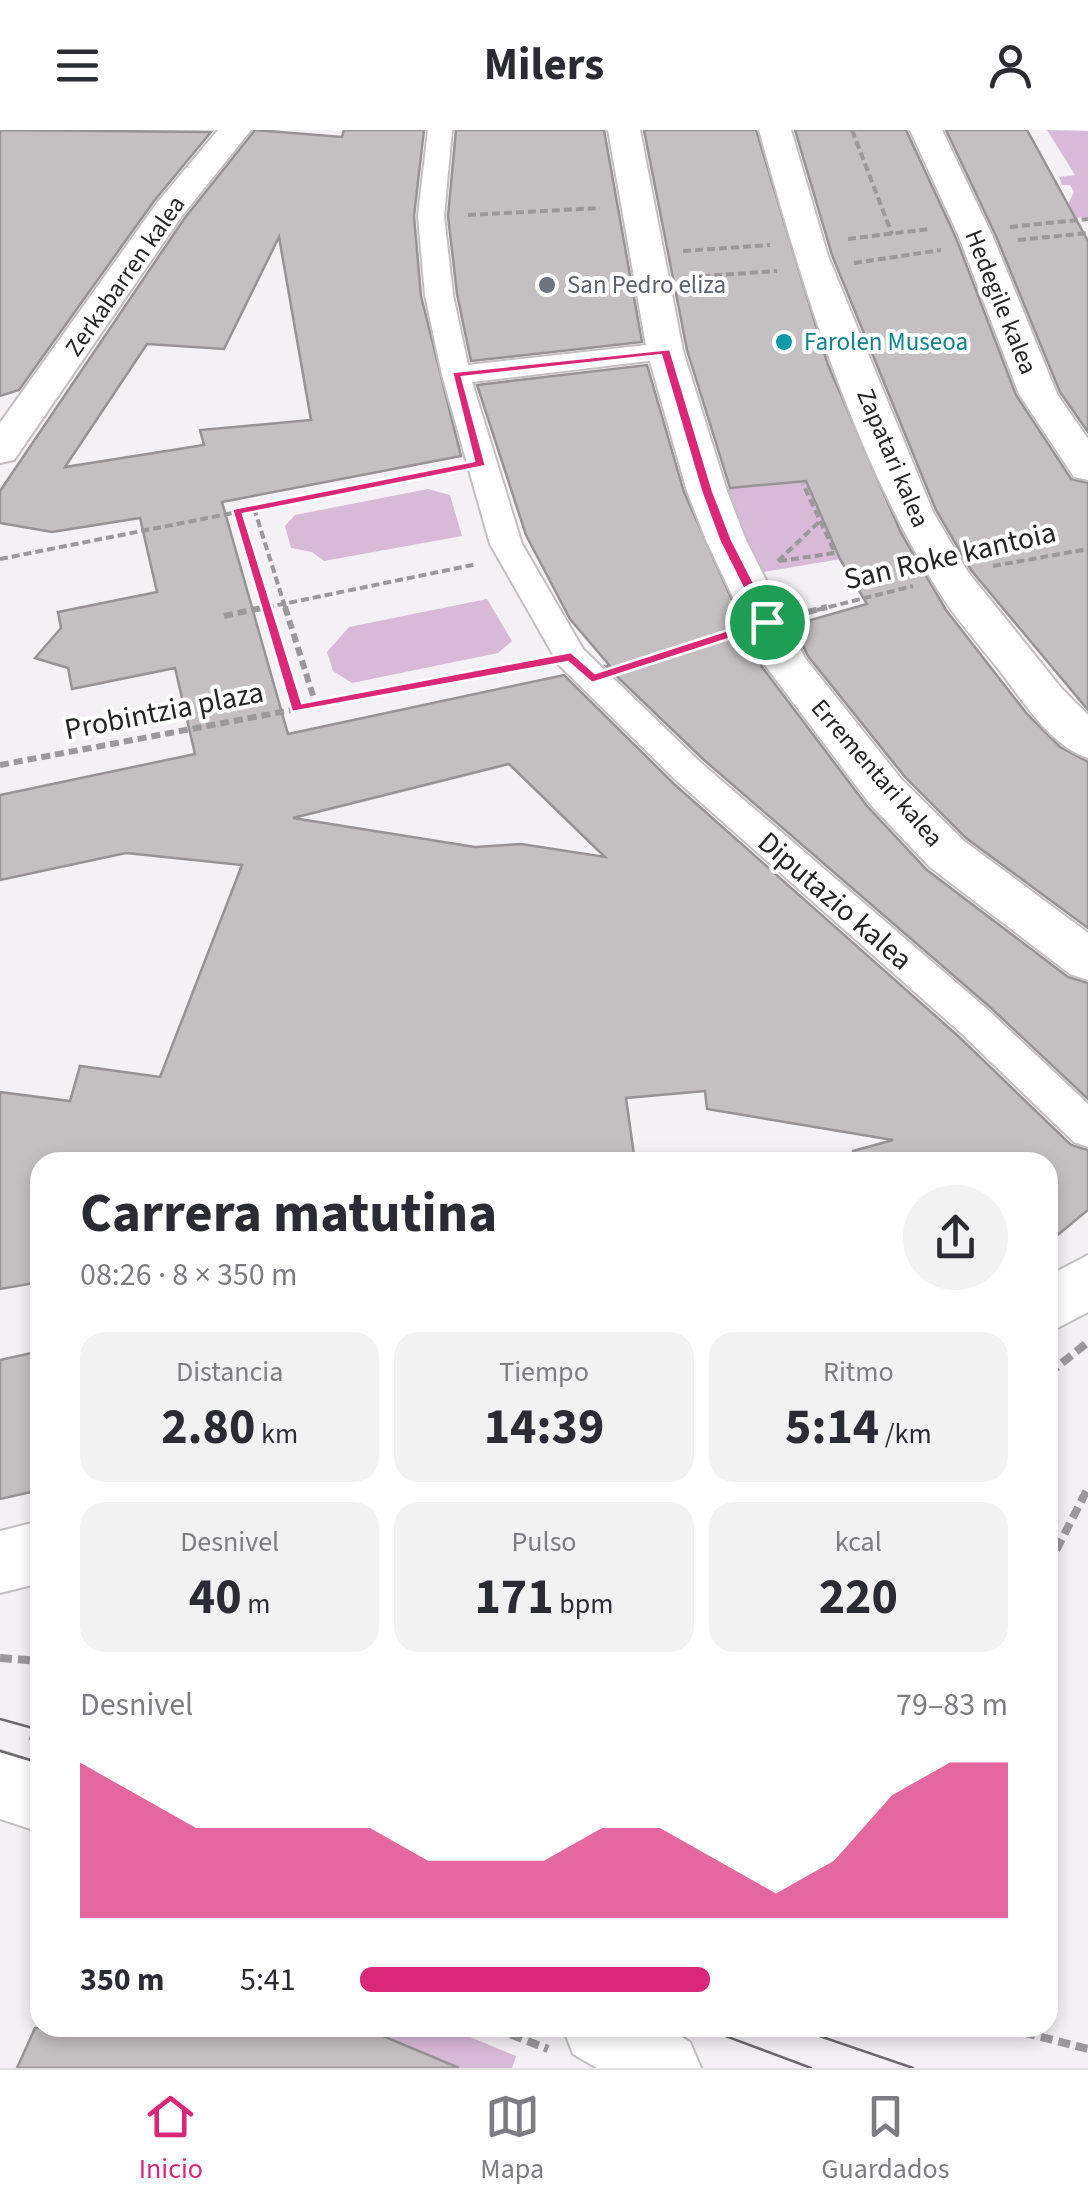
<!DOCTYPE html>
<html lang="es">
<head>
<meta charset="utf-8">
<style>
	:root { --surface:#fff; --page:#f2f2f3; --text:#2b2b33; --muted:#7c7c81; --line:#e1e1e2; --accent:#db2777 }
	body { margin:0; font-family:"Source Sans 3",sans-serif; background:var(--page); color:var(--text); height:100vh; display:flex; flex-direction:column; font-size:38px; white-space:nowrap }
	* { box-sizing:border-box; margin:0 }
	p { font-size:32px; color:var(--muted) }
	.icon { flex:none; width:55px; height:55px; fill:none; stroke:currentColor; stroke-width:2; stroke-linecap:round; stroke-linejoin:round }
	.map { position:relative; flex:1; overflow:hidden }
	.side { position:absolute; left:30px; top:1022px; width:1028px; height:885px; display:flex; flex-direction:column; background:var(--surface); border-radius:30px; box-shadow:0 5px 15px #0003 }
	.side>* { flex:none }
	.pin { position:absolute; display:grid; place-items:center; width:85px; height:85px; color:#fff; margin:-42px; border:5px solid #fff; border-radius:50%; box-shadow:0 2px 10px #0007 }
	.round { display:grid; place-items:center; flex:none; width:105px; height:105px; border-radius:52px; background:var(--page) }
	.headline { display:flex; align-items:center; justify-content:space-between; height:170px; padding:0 50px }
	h1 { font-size:55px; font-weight:700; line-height:75px }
	.stats { display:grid; grid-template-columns:repeat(3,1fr); gap:15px; height:170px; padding:10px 50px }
	.stats div { display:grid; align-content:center; border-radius:25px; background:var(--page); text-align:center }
	.stats b { font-size:50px; font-weight:700 }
	.stats small { font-size:28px; font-weight:400 }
	.stats p { font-size:28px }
	.chart { height:280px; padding:20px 50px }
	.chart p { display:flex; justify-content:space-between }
	.chart svg { width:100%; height:180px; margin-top:10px; fill:var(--accent); opacity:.7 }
	ul { padding:0 50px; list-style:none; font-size:32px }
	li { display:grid; grid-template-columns:160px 120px 1fr; align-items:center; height:75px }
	li i { height:25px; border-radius:12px; background:var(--accent) }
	header { display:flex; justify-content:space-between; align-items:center; height:130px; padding:0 50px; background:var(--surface); font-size:45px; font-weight:700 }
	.dock { display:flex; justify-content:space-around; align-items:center; height:140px; border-top:2px solid var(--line); background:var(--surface); font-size:28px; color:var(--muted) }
	.dock a { display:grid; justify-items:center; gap:5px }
	.dock .active { color:var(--accent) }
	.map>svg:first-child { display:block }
</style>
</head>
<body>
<header><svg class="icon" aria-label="menu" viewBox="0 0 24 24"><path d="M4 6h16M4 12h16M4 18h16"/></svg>Milers<svg class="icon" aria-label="person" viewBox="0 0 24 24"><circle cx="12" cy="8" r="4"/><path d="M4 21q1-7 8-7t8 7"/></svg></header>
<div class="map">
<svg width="1088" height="1938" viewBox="0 0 1088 1938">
	<rect width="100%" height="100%" fill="#f4f1f4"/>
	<!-- green -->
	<g fill="#d9b9d8">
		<polygon points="1047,0 1088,1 1088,87 1076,88 1068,74 1074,62 1070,55 1062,55 1059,47 1075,45"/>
		<polygon points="806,351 841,429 752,444 722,359"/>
		<polygon points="428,359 450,365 462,406 324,431 312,422 291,418 285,396 295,385"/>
		<polygon points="487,469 512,511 498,523 352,553 333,541 327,522 349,497"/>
		<polygon points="364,1898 448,1898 516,1926 512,1938 460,1938"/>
	</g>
	<!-- building -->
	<g fill="#c4bfc1" stroke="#979395" stroke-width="2.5" fill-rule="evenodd">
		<polygon points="0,0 211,2 154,71 19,260 0,266"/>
		<path d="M255,0L342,7L344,0H424L414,86L421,166L461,326L222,372L288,604L564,545L674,654L957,905L1071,1015L1088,1020V1080L1048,1113V1032H854L853,1021L893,1010L707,979L705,961L626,968L635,1032H40V1152L0,1159V962L70,971L80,936L160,947L242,735L126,723L0,750V665L195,624L175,538L72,559L68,538L35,528L61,498L58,482L157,462L140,388L52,402L0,393V361L184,89ZM279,107L311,290L200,300L204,315L65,337L147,214L224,219ZM509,634L605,727L521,714L475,717L293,688Z"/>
		<polygon points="456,0 604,0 642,212 471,231 457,164 448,86"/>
		<polygon points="644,0 756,0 828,235 901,403 946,480 1027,584 1060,617 1088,632 1088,798 966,708 905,647 808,526 793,495 867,474 840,429 806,351 730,358 687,220"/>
		<polygon points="795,0 906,0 956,108 1016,265 1071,349 1088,353 1088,580 971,440 936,380 832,125"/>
		<polygon points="946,0 1027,0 1088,111 1088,302 1060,262 996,106"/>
		<polygon points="647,235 684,362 762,537 867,676 927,740 1068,847 1088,853 1088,969 990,877 704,630 606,536 610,536 570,489 526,405 477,255"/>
		<polygon points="40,1221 40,1360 0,1369 0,1230"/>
		<polygon points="35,1898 364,1898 459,1938 17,1938"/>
	</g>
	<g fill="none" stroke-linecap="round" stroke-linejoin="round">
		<defs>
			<polygon id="pedestrian" points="428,0 452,0 444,86 453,165 468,235 665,213 679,221 665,229 472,252 522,414 583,519 701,633 988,880 1088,974 1088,1017 1074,1012 960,902 677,651 559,535 490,414 442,245 425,165 418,86"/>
			<g id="minor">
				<polygon points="218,0 251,0 181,87 14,330 0,333 0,293 157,73"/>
				<polygon points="608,0 640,0 683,221 727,361 746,410 805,528 902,650 964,711 1088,803 1088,850 1070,844 930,737 870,674 765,535 706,410 687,361 647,221"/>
				<path d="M759,0H791L828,126L933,382L968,442L1062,559L1088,585V628C1052,617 1025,574 1003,545C980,515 953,486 934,454C850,316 802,155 759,0Z"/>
				<polygon points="910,0 942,0 993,107 1057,264 1088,309 1088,350 1074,347 1019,264 959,107"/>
				<polygon points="1088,1125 1088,1182 1048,1203 1048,1146"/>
				<polygon points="40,1391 40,1453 0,1463 0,1401"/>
				<polygon points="0,1621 40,1634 40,1702 0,1689"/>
				<polygon points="563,1898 666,1898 690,1912 701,1938 597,1938 573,1924"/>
			</g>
		</defs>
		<!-- pedestrian casing -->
		<use href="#pedestrian" stroke="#c2bec1" stroke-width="4"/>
		<!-- minor casing -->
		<use href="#minor" stroke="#c2bec1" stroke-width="4"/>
		<!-- path-far2 -->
		<g stroke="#9a989a" stroke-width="4" stroke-dasharray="8 4" stroke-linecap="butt">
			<polyline points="852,0 892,104"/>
			<polyline points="468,85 600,78"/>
			<polyline points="1010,97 1088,89"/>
			<polyline points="848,109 929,99"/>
			<polyline points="1018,110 1088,103"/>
			<polyline points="683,121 770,115"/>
			<polyline points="854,133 941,120"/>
			<polyline points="690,147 777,141"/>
			<polyline points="254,378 286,480"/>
			<polyline points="236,382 266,480"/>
			<polyline points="0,429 445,341"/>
			<polyline points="778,431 820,391"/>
			<polyline points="779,431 835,423 803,354"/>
			<polyline points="993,436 1088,419"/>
			<polyline points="254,480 477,434"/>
			<polyline points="817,480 913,456"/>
		</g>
		<!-- path-far1 -->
		<g stroke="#9a989a" stroke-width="6" stroke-dasharray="9 5" stroke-linecap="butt">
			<polyline points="265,477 296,579"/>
			<polyline points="285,477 316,575"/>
			<polyline points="808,482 827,477"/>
			<polyline points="224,486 266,477"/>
			<polyline points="632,538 729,505"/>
			<polyline points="0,635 536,534"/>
		</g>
		<!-- path -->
		<g stroke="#9a989a" stroke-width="8" stroke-dasharray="12 6" stroke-linecap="butt">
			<polyline points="1048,1244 1088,1212"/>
			<polyline points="1048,1436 1088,1358"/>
			<polyline points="0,1528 40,1531"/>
			<polyline points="32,1611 40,1594"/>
			<polyline points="494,1898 548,1919"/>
			<polyline points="1006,1898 1088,1919"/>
		</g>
		<!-- pedestrian -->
		<use href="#pedestrian" fill="#fff" fill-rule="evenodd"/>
		<!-- minor -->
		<use href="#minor" fill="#fff" fill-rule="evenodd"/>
		<!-- tram -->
		<g stroke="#6b696b" stroke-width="2.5">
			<polyline points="0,1589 40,1600"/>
			<polyline points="0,1621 40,1633"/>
			<polyline points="704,1898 811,1938"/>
			<polyline points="796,1898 913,1938"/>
		</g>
	</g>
	<!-- route -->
	<path fill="#db2777" stroke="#fff" stroke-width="2.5" fill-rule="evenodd" d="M670,219L713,361L732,410L774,492L772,495L592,553L568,532L292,582L232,379L474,331L452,242ZM661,225L701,361L719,410L759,490L595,543L571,522L302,573L243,384L486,336L462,247Z"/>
	<!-- markers -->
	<circle fill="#6b7280" stroke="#fff" stroke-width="4" cx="547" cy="155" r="10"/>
	<circle fill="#0f9aa8" stroke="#fff" stroke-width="4" cx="784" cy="212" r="10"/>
	<g text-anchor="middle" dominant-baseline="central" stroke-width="8" stroke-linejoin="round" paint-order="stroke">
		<!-- far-street labels -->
		<g font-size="25" fill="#252425" stroke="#fff">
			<text transform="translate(125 146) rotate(-55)">Zerkabarren kalea</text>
			<text transform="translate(1001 172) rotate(68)">Hedegile kalea</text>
			<text transform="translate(893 328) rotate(67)">Zapatari kalea</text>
			<text transform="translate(877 643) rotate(49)">Errementari kalea</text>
		</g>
		<!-- far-worship labels -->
		<g font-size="25" fill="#5b616d" stroke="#fff" text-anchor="start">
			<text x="567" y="155">San Pedro eliza</text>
		</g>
		<!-- far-culture labels -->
		<g font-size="25" fill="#0d838f" stroke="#fff" text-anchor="start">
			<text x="804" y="212">Farolen Museoa</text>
		</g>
		<!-- street labels -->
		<g font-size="30" fill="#252425" stroke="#fff">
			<text transform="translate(950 426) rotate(-13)">San Roke kantoia</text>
			<text transform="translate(164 581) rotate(-11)">Probintzia plaza</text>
			<text transform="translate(835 771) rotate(41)">Diputazio kalea</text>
		</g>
	</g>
</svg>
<div class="pin" style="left:767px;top:492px;background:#1e9e55"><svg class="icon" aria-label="arrive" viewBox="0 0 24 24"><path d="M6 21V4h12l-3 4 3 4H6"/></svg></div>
<section class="side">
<div class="headline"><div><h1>Carrera matutina</h1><p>08:26 · 8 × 350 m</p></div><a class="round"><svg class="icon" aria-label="share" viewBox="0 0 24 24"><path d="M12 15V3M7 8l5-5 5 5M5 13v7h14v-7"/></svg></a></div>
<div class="stats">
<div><p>Distancia</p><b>2.80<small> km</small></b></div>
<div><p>Tiempo</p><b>14:39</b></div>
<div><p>Ritmo</p><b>5:14<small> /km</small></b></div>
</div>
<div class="stats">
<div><p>Desnivel</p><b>40<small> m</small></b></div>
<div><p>Pulso</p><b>171<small> bpm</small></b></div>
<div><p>kcal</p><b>220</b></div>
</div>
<div class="chart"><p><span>Desnivel</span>79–83 m</p>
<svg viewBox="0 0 160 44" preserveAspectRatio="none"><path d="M0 44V6L10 14L20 22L30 22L40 22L50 22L60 30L70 30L80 30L90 22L100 22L110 30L120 38L130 30L140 14L150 6L160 6V44z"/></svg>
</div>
<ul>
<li><b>350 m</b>5:41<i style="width:54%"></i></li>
</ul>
</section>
</div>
<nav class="dock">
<a class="active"><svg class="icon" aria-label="home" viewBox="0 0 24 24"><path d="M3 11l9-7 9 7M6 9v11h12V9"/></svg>Inicio</a>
<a><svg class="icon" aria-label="map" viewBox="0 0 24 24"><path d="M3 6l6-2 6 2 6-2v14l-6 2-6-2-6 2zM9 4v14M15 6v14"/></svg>Mapa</a>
<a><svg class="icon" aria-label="saved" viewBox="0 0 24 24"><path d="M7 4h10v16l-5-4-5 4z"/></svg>Guardados</a>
</nav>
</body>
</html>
